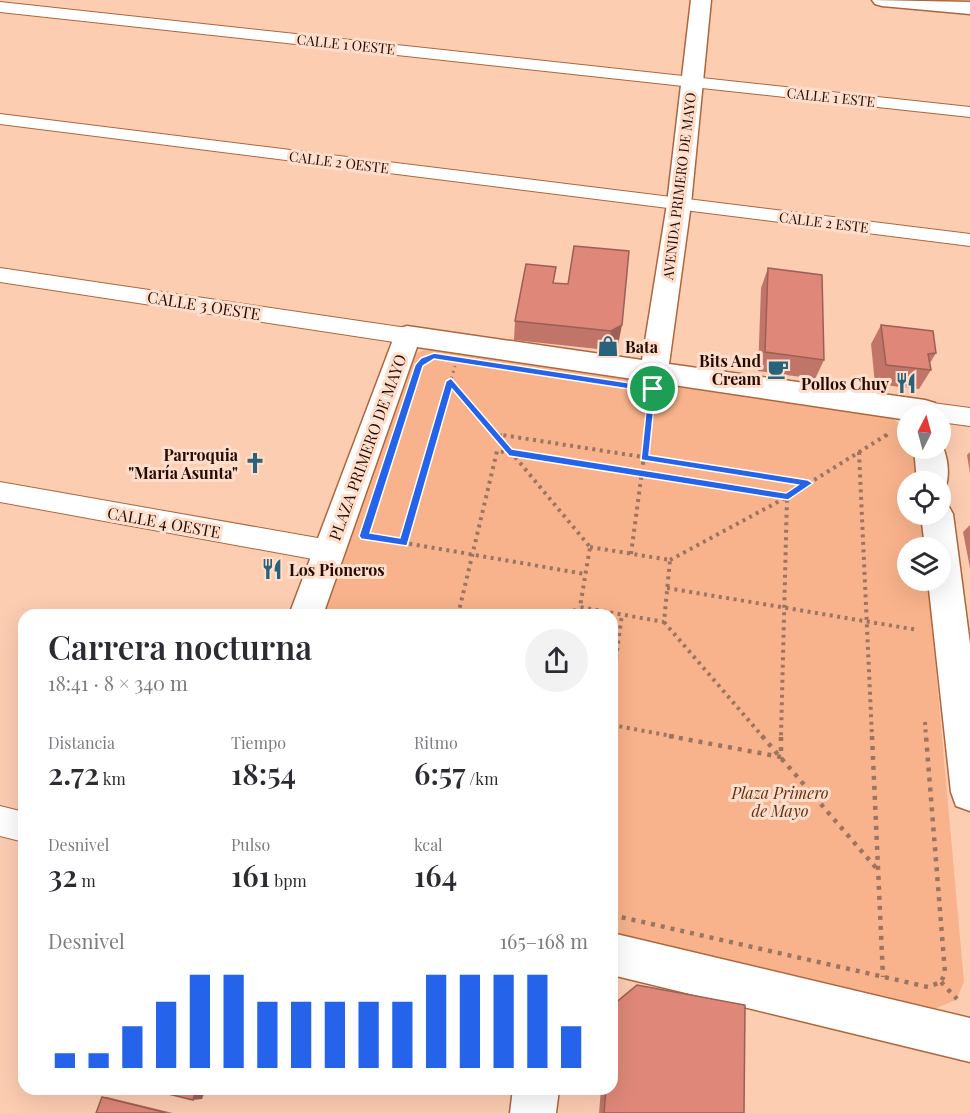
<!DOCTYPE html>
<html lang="es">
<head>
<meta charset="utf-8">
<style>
	:root { --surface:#fff; --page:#f2f2f3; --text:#2b2b33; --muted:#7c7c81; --accent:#2563eb }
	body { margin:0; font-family:"Playfair Display",serif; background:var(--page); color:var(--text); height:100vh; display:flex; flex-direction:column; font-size:22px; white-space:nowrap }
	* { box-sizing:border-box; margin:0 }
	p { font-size:20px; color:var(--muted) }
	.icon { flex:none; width:33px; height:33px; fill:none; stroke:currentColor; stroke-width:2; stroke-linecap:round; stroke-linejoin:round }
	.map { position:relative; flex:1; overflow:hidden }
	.sheet { position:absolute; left:18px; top:609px; width:600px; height:486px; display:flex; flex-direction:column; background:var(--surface); border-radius:18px; box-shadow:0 6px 24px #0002 }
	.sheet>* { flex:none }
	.needle { width:39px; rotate:6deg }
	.tools { position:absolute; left:897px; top:405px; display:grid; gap:12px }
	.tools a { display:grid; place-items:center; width:54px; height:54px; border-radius:50%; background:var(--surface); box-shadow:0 6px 24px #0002; font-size:30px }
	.pin { position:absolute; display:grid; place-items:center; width:51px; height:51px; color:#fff; margin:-26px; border:3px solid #fff; border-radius:50%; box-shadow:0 2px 6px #0007 }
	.round { display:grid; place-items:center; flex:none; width:63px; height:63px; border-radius:32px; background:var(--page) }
	.overview { display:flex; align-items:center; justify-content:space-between; height:102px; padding:0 30px }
	h1 { font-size:33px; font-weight:600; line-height:45px }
	.figures { display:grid; grid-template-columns:repeat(3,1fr); gap:9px; height:102px; padding:6px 30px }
	.figures div { display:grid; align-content:center }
	.figures b { font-size:30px; font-weight:600 }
	.figures small { font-size:16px; font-weight:400 }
	.figures p { font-size:16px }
	.chart { height:168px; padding:12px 30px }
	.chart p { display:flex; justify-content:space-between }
	.chart svg { width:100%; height:108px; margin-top:6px; stroke:var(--accent); stroke-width:6 }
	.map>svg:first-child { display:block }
</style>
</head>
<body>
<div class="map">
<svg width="970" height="1113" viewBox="0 0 970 1113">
	<rect width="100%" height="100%" fill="#fdcdb2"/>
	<!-- green -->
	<polygon fill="#f9b38c" points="433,347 890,416 907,431 908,448 917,449 920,481 908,482 908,514 923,515 925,547 908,548 908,580 928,581 964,982 956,1000 934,1009 612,934 612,615 324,615 409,362 417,353"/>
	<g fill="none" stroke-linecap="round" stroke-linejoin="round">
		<defs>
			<g id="street">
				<polygon points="0,2 970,107 970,117 0,12"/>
				<polygon points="0,114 970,234 970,246 0,124"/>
				<polygon points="0,268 407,328 415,331 418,336 415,341 407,344 0,282"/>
				<polygon points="925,402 970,408 970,426 940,422 940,416 916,416 914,411 917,405"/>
				<polygon points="0,482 329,540 338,543 342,551 338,559 329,562 0,502"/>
				<polygon points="0,806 24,812 24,842 0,836"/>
			</g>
			<g id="secondary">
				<polygon points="691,0 711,0 691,204 669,364 925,400 935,403 940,416 908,416 908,420 417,347 323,615 289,615 397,329 407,326 642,360 667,204"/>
				<polygon points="872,0 970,2 970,14 882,6 875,4"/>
				<path d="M940,441C948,455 951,477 944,491L940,492V482H917L914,448H940Z"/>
				<polygon points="940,502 948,505 953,514 970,644 970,811 956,806 951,792 928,580 940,580 940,548 925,548 921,514 940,514"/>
				<polygon points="612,933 970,1018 970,1062 612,975"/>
				<polygon points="513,1089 559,1089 556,1113 510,1113"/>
			</g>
		</defs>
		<!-- street casing -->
		<use href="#street" stroke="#ae663b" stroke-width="2"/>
		<!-- secondary casing -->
		<use href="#secondary" stroke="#ae663b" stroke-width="3"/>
		<!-- path-far2 -->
		<g stroke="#9b7561" stroke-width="3" stroke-dasharray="2 4" stroke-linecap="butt">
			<polyline points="451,381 497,436"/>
			<polyline points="494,434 506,436"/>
			<polyline points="434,436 455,366"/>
			<polyline points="647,436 652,396"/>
			<polyline points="886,436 890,433"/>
		</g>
		<!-- path-far1 -->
		<g stroke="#9b7561" stroke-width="4" stroke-dasharray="3 4.5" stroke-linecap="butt">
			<polyline points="496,434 590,547"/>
			<polyline points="496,434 809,483"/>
			<polyline points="859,452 872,737"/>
			<polyline points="365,536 585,574"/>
			<polyline points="403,543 435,434"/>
			<polygon points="590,547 670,560 664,622 580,607"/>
			<polyline points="631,554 647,434"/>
			<polyline points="670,560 787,497 888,434"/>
			<polyline points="667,588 918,630"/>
			<polyline points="458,615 497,451 787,497 781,737"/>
			<polyline points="567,615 580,607"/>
			<polyline points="664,622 763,737"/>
			<polyline points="612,688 622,614"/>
			<polyline points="925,722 926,737"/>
			<polyline points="612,725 677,737"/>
		</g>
		<!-- path -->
		<g stroke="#9b7561" stroke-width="4.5" stroke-dasharray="4 6" stroke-linecap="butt">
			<polyline points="669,736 781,757 781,736"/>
			<polyline points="762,736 877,869"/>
			<polyline points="872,736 883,977"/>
			<polyline points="612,915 928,987 941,982 945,973 926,736"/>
			<polyline points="941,982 957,999"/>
		</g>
		<!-- street -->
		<use href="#street" fill="#fff" fill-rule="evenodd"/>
		<!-- secondary -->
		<use href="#secondary" fill="#fff" fill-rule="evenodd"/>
	</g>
	<!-- wall -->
	<g fill="#c07568">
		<polygon points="574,246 618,345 607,350 514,340 515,321 554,283 568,284"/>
		<polygon points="768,268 824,360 815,379 758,371 761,288"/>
		<polygon points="881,325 936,353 930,363 931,370 919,389 875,384 871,344"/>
		<polygon points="970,452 970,473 967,455"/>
		<polygon points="970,525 970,568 963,532"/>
		<polygon points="637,985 744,1113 599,1113 601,1089 612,1089 612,1005 631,989"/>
		<polygon points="102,1097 107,1097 173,1113 96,1113"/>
	</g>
	<!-- shaded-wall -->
	<g fill="#9c5f55">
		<polygon points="622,325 618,345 607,350 611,331"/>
		<polygon points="196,1089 206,1089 202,1099 193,1100"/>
	</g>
	<!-- building -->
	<g fill="#df8879" stroke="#9c5f55" stroke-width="1.5">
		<polygon points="574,246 629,251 622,325 611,331 515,321 526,264 556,267 553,283 568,284"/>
		<polygon points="768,268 822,275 824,360 765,352"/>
		<polygon points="881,325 933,331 936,353 928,354 931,370 886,365"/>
		<polygon points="637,985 745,1005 744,1113 604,1113 606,1089 612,1089 612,1018 613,1005"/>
		<polygon points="148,1089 196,1089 193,1100"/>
		<polygon points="102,1097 167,1113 96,1113"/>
	</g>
	<!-- route -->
	<path fill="#2563eb" stroke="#fff" stroke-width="1.5" fill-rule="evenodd" d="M434,353L656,387L649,455L808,480L813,483L788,500L509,456L452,389L407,546L361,539L359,536L415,365L421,358ZM434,359L648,392L641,460L798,485L786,493L512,449L451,378L446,381L400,538L370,533L423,366Z"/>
	<!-- icons -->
	<defs>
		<symbol id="shop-bare" viewBox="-9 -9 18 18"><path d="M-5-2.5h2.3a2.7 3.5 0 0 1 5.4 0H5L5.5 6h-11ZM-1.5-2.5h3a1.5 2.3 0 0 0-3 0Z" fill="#29627b" stroke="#ffdecc" stroke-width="2.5" paint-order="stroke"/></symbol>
		<symbol id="cafe-bare" viewBox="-9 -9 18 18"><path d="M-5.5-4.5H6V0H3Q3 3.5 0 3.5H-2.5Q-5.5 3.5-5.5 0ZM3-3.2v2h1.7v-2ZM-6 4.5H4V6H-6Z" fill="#29627b" stroke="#ffdecc" stroke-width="2.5" paint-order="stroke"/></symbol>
		<symbol id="restaurant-bare" viewBox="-9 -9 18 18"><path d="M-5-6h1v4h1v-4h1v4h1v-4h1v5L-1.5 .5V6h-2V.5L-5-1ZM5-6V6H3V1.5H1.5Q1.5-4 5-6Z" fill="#29627b" stroke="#ffdecc" stroke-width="2.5" paint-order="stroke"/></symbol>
		<symbol id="church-bare" viewBox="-9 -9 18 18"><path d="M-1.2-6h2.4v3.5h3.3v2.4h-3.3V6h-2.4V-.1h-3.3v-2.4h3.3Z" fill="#29627b" stroke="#ffdecc" stroke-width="2.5" paint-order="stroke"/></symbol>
	</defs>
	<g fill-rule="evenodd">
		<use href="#shop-bare" x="593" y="331" width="30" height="30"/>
		<use href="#cafe-bare" x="763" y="354" width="30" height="30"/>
		<use href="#restaurant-bare" x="891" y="368" width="30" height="30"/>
		<use href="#church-bare" x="240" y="448" width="30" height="30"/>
		<use href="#restaurant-bare" x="257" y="554" width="30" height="30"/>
	</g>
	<g text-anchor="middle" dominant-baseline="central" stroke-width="6" stroke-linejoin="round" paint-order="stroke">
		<!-- far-street labels -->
		<g font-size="14" fill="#250a00" stroke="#ffdecc">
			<text transform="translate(346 44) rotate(6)">CALLE 1 OESTE</text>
			<text transform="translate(831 97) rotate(6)">CALLE 1 ESTE</text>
			<text transform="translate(339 162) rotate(7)">CALLE 2 OESTE</text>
			<text transform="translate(679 186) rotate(-83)">AVENIDA PRIMERO DE MAYO</text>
			<text transform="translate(824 222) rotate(7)">CALLE 2 ESTE</text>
		</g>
		<!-- street labels -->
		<g font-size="16" fill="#250a00" stroke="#ffdecc">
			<text transform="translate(204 305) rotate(9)">CALLE 3 OESTE</text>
			<text transform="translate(367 447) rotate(-70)">PLAZA PRIMERO DE MAYO</text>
			<text transform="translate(164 522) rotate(10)">CALLE 4 OESTE</text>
		</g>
		<!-- poi labels -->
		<g font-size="16" font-weight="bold" fill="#250a00" stroke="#ffdecc" text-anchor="end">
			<text x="625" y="346" text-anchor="start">Bata</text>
			<text x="761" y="360">Bits And<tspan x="761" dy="18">Cream</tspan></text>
			<text x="889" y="383">Pollos Chuy</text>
			<text x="238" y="454">Parroquia<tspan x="238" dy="18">"María Asunta"</tspan></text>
			<text x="289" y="569" text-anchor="start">Los Pioneros</text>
		</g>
		<!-- park labels -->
		<g font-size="16" font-style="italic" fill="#5f2f0f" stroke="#ffdecc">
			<text x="780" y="792">Plaza Primero<tspan x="780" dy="18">de Mayo</tspan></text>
		</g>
	</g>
</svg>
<div class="tools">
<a><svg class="needle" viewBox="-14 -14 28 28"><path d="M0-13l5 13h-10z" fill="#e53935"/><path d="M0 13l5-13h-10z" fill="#7c7c81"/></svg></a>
<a><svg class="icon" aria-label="locate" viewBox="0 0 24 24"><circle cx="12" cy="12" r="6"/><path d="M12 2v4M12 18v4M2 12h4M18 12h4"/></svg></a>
<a><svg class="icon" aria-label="layers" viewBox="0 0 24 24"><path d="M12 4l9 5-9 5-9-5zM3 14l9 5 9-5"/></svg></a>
</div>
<div class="pin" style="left:653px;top:389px;background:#1e9e55"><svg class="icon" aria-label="arrive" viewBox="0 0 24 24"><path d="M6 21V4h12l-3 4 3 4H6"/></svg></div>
<section class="sheet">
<div class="overview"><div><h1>Carrera nocturna</h1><p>18:41 · 8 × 340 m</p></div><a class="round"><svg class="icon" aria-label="share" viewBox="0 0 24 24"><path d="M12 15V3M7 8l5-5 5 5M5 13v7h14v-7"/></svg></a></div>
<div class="figures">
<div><p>Distancia</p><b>2.72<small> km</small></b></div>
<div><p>Tiempo</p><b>18:54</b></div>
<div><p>Ritmo</p><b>6:57<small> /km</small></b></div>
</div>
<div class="figures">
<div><p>Desnivel</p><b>32<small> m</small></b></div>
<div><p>Pulso</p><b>161<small> bpm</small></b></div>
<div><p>kcal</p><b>164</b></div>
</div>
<div class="chart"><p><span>Desnivel</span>165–168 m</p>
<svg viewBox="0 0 160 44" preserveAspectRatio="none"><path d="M5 44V38M15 44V38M25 44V27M35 44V17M45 44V6M55 44V6M65 44V17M75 44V17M85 44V17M95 44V17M105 44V17M115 44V6M125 44V6M135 44V6M145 44V6M155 44V27"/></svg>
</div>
</section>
</div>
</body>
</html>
